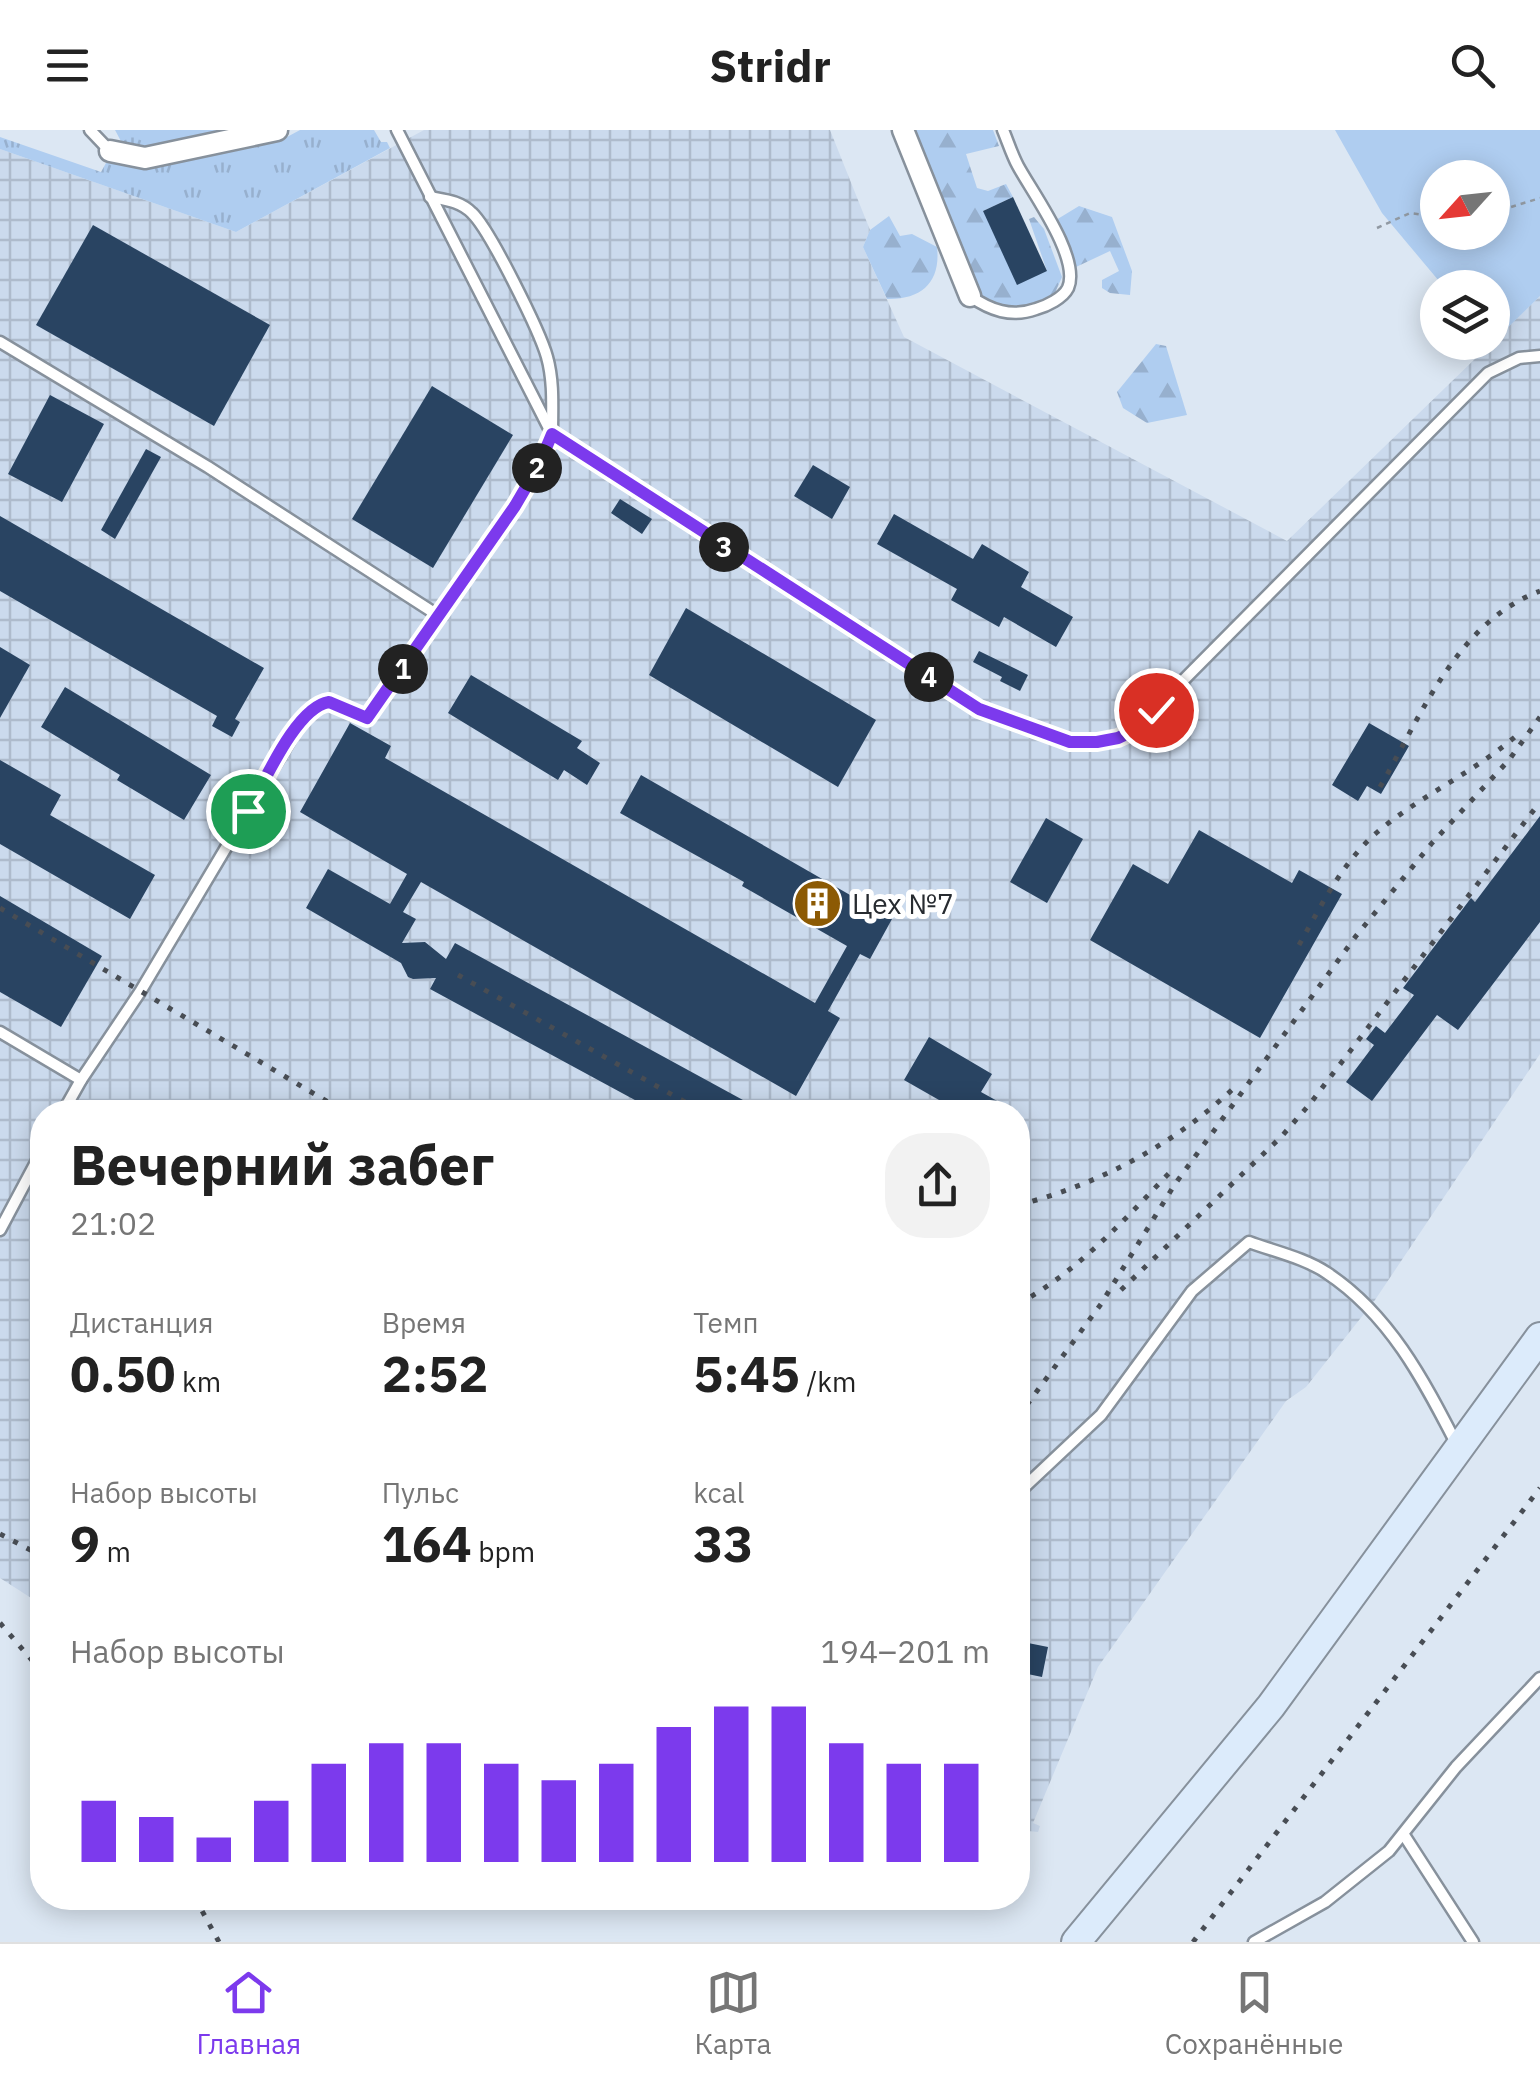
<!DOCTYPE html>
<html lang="ru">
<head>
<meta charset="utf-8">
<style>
	:root { --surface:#fff; --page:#f2f2f2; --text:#222; --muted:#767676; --line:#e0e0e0; --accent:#7c3aed }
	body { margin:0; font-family:"IBM Plex Sans",sans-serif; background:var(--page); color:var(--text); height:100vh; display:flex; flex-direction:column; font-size:38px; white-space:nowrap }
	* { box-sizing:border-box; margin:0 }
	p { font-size:32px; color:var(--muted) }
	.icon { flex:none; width:55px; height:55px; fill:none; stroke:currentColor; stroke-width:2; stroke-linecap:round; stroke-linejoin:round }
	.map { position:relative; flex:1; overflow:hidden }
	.details { position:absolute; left:30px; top:970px; width:1000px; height:810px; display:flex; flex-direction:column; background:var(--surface); border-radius:40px; box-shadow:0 5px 25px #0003 }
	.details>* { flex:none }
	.needle { width:65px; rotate:243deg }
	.buttons { position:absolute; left:1420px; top:30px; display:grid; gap:20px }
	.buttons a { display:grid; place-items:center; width:90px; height:90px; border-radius:50%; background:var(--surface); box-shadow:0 5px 25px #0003; font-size:50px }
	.pin { position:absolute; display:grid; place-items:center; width:85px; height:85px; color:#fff; margin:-42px; border:5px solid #fff; border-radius:50%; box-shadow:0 2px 10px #0007 }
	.km { position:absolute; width:50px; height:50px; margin:-25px; border-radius:50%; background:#222; color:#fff; font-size:28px; line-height:50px; text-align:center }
	.round { display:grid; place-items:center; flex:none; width:105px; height:105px; border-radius:40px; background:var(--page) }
	.overview { display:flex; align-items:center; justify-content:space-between; height:170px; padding:0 40px }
	h1 { font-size:55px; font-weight:700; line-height:75px }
	.figures { display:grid; grid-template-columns:repeat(3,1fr); gap:15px; height:170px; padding:10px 40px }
	.figures div { display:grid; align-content:center }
	.figures b { font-size:50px; font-weight:700 }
	.figures small { font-size:28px; font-weight:400 }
	.figures p { font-size:28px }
	.chart { height:280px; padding:20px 40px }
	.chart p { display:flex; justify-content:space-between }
	.chart svg { width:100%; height:180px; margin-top:10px; stroke:var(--accent); stroke-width:6 }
	header { display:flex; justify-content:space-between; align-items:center; height:130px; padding:0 40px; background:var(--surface); font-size:45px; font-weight:700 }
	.tabs { display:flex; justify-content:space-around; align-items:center; height:140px; border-top:2px solid var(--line); background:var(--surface); font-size:28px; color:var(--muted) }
	.tabs a { display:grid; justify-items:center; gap:5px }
	.tabs .selected { color:var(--accent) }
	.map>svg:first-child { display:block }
</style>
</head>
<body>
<header><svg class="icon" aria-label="menu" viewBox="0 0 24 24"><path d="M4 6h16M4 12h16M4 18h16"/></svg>Stridr<svg class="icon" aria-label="search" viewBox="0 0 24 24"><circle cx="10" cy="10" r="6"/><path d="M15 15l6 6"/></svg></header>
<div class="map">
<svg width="1540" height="1812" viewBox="0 0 1540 1812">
	<defs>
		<pattern id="industrial-grid" width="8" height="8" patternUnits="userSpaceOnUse" patternTransform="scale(2.5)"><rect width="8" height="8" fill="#cbdaed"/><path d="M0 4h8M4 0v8" fill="none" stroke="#aebbcc"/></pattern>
		<pattern id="grass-tufts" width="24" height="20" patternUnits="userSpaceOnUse" patternTransform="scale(2.5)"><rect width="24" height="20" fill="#afcdf0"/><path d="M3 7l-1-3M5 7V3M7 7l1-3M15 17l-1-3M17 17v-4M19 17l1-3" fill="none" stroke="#97b0ce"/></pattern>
		<pattern id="forest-firs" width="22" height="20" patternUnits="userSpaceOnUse" patternTransform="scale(2.5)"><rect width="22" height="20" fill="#afcdf0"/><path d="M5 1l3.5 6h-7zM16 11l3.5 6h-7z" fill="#97b0ce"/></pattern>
	</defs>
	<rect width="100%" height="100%" fill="#dce7f3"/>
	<!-- industrial -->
	<polygon fill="url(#industrial-grid)" points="424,0 830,0 870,100 863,117 904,207 1287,411 1540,166 1540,924 1375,1170 1306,1257 1286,1271 1098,1537 1033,1693 1040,1696 1038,1702 1018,1700 1018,982 42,982 42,1475 0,1448 0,19 236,102"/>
	<!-- grass -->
	<g fill="url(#grass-tufts)">
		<polygon points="115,0 238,0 191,12 132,18 123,15"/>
		<path d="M300,0H374L381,12H387L390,18L236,102L0,19V7L101,42L106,33C168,37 227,22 287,7Z"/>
	</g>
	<!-- forest -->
	<g fill="url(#forest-firs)">
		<path d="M908,0H993L999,16L966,24L977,58L988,61L1006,54L1013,67L983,81L1047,141L1029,89L1034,87L1044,99L1062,147L1054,165C1019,179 1007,182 973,165Z"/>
		<polygon points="1079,76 1112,87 1132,141 1130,165 1110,163 1102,158 1102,150 1119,141 1110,121 1076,137 1056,90"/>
		<path d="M889,86L900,106L912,104L937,117C941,152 922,170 887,169L863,117L870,100Z"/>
		<polygon points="1156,214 1166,216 1187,285 1147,293 1123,278 1117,262"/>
	</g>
	<!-- green -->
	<path fill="#afcdf0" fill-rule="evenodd" d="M1335,0H1540V166L1491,214L1492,158L1444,157L1382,83ZM1438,48H1492V102H1438Z"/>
	<!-- building -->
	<g fill="#294462">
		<polygon points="1013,67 1047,141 1017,155 983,81"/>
		<polygon points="93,95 270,195 214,296 36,195"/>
		<polygon points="432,256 513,305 433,438 352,389"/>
		<polygon points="50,265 104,294 62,372 8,344"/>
		<polygon points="146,319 161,327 115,409 101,400"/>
		<polygon points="813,335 850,357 832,389 794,366"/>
		<polygon points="620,369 652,389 642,404 611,383"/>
		<polygon points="894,384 973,429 982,414 1029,442 1021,457 1073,487 1056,517 1004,487 999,497 951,470 957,459 877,414"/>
		<polygon points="0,386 264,538 235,589 240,592 232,607 212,596 217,586 0,461"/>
		<polygon points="686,478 876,590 838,657 649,545"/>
		<polygon points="0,517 30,535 0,588"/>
		<polygon points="979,521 1028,545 1020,561 1000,551 1002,547 973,532"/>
		<polygon points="471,545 582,611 577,618 600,633 587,655 564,640 558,650 448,583"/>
		<polygon points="65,557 211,645 184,690 117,650 120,645 41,597"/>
		<polygon points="350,593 391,616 385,628 815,873 847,816 742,756 744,752 620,683 641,645 892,789 870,829 860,824 828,881 840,888 796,966 421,752 403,782 416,789 402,813 425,812 446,829 455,813 765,982 657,982 430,859 436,848 413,849 408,847 401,833 306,778 328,739 390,774 407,744 300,682"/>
		<polygon points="1369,593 1409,616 1381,664 1367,656 1358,671 1332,655"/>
		<polygon points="0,630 61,665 50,685 155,745 130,789 0,714"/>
		<polygon points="1540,686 1540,792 1458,900 1437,885 1372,971 1346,952 1374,915 1366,909 1376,896 1385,903 1414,865 1403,858 1471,768 1475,772"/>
		<polygon points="1046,688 1083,709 1047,773 1010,752"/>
		<polygon points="1199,700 1292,753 1299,740 1342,764 1260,908 1090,810 1133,734 1168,754"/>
		<polygon points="0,766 102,826 61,897 0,862"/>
		<polygon points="929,907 992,944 981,962 1017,982 960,982 904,950"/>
		<polygon points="1018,1511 1048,1517 1042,1547 1018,1542"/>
	</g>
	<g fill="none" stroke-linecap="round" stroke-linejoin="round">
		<defs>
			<g id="lane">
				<polyline points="90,0 110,21"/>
				<path d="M430,67C446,70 460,71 472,83C490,100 540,202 547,227C554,252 552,278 552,304L979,579L1070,612H1097L1118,608L1135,599L1488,243L1519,228L1540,226"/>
				<path d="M970,166C990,180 1011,188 1036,179C1047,176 1063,168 1068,158C1081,128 1032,62 1018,36C1012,25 1008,12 1003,0"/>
				<polyline points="0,212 208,337 439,486 528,356 552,304 397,0"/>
				<polyline points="0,902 81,950"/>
				<path d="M63,982L81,950L140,862L305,585C326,564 343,577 367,589L439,486"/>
				<polyline points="0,1100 42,1021"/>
				<path d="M1018,1363L1101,1285L1192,1161L1249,1112C1273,1121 1305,1128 1327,1143C1389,1184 1423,1249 1456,1313"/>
				<polyline points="1404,1705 1473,1812"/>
				<polyline points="1254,1812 1325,1772 1389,1721 1456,1637 1540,1548"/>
			</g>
			<g id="street">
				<polyline points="903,0 970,166"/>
				<polyline points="110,21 145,28 277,0"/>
			</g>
			<polyline id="secondary" points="1076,1812 1271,1576 1540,1207"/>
		</defs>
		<!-- lane casing -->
		<use href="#lane" stroke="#87919c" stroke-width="15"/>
		<!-- street casing -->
		<use href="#street" stroke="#87919c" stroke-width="25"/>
		<!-- secondary casing -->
		<use href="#secondary" stroke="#87919c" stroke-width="32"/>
		<!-- path -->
		<g stroke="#9199a2" stroke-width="2.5" stroke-dasharray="5 5" stroke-linecap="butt">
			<polyline points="1492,83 1540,68"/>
			<polyline points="1377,98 1410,83 1438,87"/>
		</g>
		<!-- lane -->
		<use href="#lane" stroke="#fff" stroke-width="10"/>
		<!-- street -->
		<use href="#street" stroke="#fff" stroke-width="20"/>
		<!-- secondary -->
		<use href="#secondary" stroke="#dcebfb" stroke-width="28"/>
		<!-- rail -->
		<g stroke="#484d54" stroke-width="5" stroke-dasharray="5 10" stroke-linecap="butt">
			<path d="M1380,657C1421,586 1457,492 1540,461"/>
			<polyline points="0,778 345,982"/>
			<path d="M1299,815C1321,776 1341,735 1374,705C1417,667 1472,644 1516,606"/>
			<polyline points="458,845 703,982"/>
			<path d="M1018,1075C1098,1055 1175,1014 1235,957"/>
			<polyline points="1121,1160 1281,1007 1309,975 1540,672"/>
			<path d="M1018,1174C1079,1141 1126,1088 1174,1038"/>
			<polyline points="1018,1287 1101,1174 1175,1054 1356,806 1432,713 1509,630 1540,587"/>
			<polyline points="0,1404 42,1426"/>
			<polyline points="0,1493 42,1542"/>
			<polyline points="195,1768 219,1812"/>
			<polyline points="1193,1812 1540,1358"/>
		</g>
	</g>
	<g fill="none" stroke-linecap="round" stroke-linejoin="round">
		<defs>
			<path id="route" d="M248,681C264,653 296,577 329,572L367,588L515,376L539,335L552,304L979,579L1070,612H1097L1118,608L1135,600L1156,580"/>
		</defs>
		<!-- route casing -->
		<use href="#route" stroke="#fff" stroke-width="20"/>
		<!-- route -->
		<use href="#route" stroke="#7c3aed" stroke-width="12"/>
	</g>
	<!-- icons -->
	<defs>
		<symbol id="building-disc" viewBox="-11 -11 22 22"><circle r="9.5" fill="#8c5a04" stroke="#fff"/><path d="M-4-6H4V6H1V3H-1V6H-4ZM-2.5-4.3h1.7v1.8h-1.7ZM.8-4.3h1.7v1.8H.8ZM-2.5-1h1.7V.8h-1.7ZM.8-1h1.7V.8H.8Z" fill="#fff"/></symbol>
	</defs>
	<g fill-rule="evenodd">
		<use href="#building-disc" x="790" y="746" width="55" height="55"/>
	</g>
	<g text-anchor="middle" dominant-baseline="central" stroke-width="10" stroke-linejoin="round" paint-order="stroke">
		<!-- poi labels -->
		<g font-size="28" fill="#272b30" stroke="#fff" text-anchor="start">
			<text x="852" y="773">Цех №7</text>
		</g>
	</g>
</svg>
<div class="buttons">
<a><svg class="needle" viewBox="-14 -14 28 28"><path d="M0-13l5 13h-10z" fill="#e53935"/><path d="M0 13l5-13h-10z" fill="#767676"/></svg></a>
<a><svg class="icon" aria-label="layers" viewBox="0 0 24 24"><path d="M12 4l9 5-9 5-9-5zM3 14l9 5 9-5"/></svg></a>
</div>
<div class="pin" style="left:248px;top:681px;background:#1e9e55"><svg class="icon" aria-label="arrive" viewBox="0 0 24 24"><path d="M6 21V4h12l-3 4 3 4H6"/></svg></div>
<div class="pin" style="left:1156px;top:580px;background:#d93025"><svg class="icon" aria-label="check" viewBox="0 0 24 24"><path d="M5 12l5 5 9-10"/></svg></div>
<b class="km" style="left:403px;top:539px">1</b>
<b class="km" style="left:537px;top:338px">2</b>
<b class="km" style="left:724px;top:417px">3</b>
<b class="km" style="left:929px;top:547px">4</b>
<section class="details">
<div class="overview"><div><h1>Вечерний забег</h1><p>21:02</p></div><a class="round"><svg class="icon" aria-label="share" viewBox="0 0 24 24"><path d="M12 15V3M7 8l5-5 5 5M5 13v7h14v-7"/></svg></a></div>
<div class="figures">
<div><p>Дистанция</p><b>0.50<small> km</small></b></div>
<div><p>Время</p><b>2:52</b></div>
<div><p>Темп</p><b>5:45<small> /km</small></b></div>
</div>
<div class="figures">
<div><p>Набор высоты</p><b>9<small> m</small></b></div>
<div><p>Пульс</p><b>164<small> bpm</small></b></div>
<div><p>kcal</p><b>33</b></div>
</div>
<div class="chart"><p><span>Набор высоты</span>194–201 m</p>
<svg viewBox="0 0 160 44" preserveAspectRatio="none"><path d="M5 44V29M15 44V33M25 44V38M35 44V29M45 44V20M55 44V15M65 44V15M75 44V20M85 44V24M95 44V20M105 44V11M115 44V6M125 44V6M135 44V15M145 44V20M155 44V20"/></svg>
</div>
</section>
</div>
<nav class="tabs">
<a class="selected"><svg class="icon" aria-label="home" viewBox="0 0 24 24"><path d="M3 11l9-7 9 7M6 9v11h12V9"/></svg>Главная</a>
<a><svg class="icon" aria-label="map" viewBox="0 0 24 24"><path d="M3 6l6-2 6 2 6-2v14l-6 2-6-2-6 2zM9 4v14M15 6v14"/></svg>Карта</a>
<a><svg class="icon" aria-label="saved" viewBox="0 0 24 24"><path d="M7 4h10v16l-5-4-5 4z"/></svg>Сохранённые</a>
</nav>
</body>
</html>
